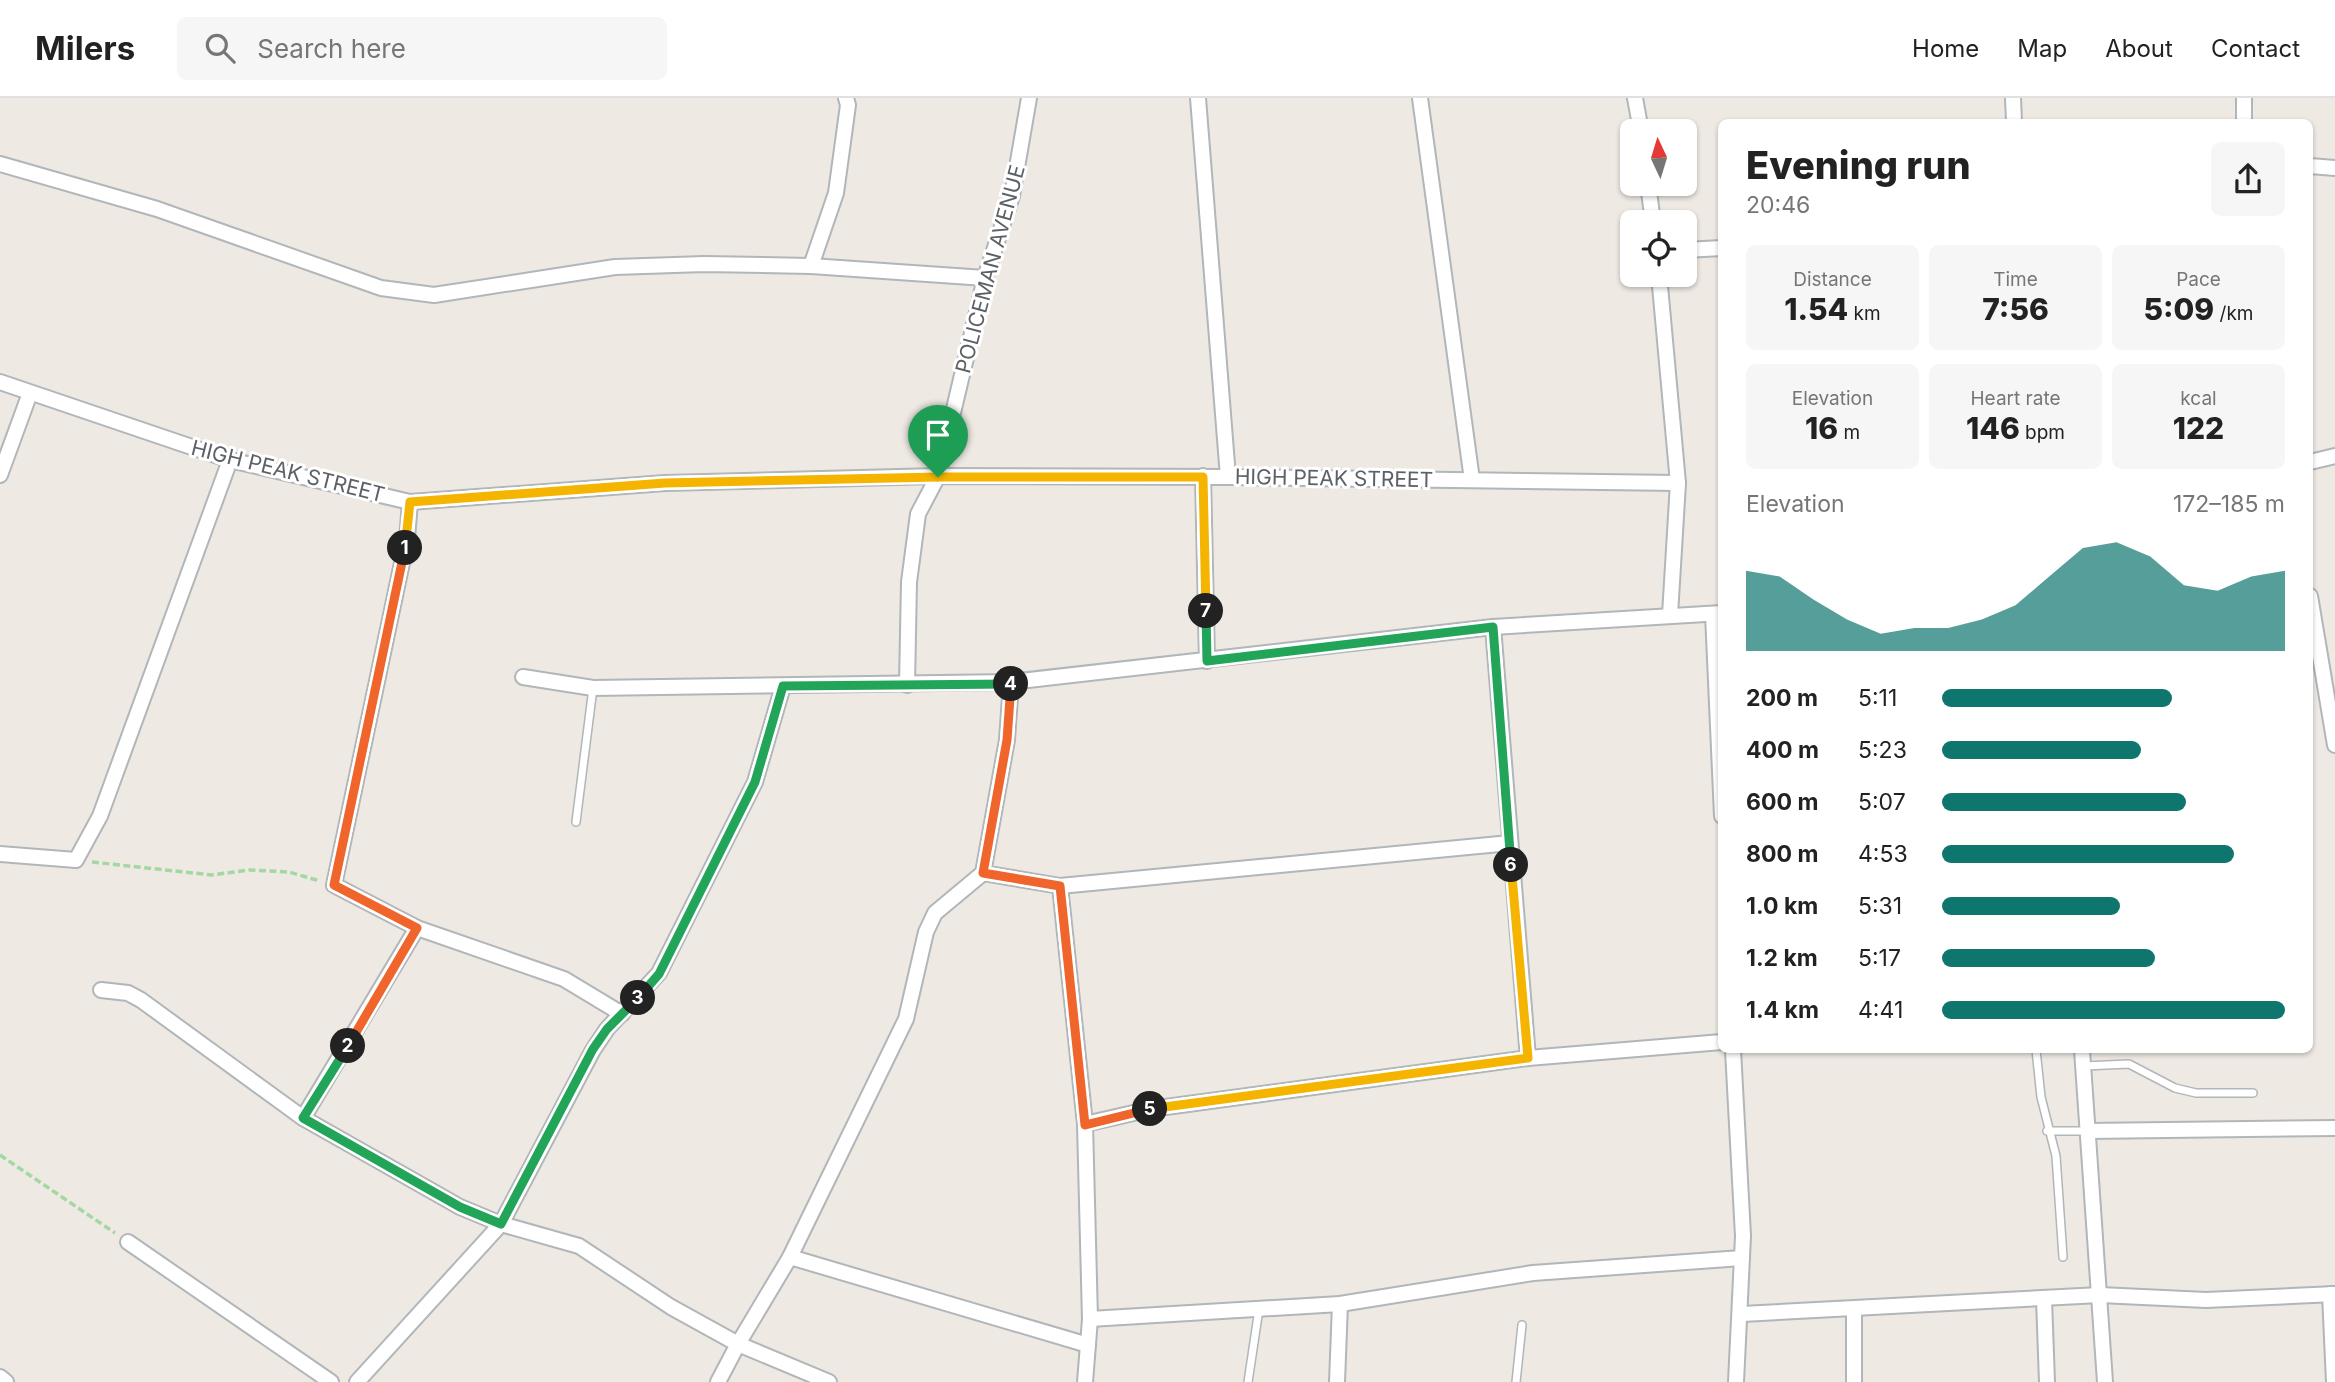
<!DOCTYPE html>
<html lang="en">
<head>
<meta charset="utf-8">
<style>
	:root { --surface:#fff; --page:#f6f6f6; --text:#222; --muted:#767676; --line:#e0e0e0; --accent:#0f766e }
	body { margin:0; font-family:Inter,sans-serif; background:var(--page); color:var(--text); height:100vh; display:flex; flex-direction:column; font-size:26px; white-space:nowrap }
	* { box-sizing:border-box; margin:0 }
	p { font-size:23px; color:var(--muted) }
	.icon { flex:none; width:38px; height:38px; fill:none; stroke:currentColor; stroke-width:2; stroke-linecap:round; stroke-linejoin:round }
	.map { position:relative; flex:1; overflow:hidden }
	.details { position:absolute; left:1718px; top:21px; width:595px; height:934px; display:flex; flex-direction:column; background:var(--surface); border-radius:10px; box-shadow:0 2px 5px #0004 }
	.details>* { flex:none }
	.needle { width:46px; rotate:356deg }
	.controls { position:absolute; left:1620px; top:21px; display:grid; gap:14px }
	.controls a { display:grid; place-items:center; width:77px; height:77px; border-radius:10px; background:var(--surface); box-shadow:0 2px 5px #0004; font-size:35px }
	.pin { position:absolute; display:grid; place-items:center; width:60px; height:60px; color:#fff; margin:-72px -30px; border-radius:50% 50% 50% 0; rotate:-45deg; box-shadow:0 0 7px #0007 }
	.pin .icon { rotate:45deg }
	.km { position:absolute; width:35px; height:35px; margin:-18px; border-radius:50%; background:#222; color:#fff; font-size:19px; line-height:35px; text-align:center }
	.round { display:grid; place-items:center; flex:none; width:74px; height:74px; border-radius:10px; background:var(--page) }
	.summary { display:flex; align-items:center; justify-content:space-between; height:119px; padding:0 28px }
	h1 { font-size:38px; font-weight:800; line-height:52px }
	.figures { display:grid; grid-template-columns:repeat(3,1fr); gap:10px; height:119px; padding:7px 28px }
	.figures div { display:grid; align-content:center; border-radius:10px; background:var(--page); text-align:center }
	.figures b { font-size:30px; font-weight:800 }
	.figures small { font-size:19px; font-weight:400 }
	.figures p { font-size:19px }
	.chart { height:196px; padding:14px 28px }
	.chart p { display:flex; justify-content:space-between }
	.chart svg { width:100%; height:126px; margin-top:7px; fill:var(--accent); opacity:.7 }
	ul { padding:0 28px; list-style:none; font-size:23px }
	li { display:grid; grid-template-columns:112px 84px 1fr; align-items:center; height:52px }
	li i { height:18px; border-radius:9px; background:var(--accent) }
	header { display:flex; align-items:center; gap:42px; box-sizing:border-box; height:98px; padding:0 35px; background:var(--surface); border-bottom:2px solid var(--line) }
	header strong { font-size:33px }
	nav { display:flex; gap:38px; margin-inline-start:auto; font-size:24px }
	.search { width:490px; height:63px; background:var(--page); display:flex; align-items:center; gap:18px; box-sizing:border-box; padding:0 24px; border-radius:10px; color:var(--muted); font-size:26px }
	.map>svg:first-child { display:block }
</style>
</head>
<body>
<header>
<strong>Milers</strong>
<div class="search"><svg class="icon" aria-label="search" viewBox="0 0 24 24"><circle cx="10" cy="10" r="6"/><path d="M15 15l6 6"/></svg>Search here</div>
<nav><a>Home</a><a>Map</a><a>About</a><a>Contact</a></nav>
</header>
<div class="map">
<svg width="2335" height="1284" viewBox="0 0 2335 1284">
	<rect width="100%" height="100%" fill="#eee9e3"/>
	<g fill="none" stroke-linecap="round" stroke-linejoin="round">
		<defs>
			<g id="lane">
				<polyline points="576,724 593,590"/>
				<polyline points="2036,952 2041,999 2056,1058 2063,1159"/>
				<polyline points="2084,968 2129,966 2175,990 2196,995 2253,995"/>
				<polyline points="2047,1033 2087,1033"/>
				<polyline points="1248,1284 1259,1211"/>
				<polyline points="1516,1284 1522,1227"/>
			</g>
			<g id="street">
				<polyline points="1198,0 1228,379"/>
				<polyline points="1420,0 1472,382"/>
				<polyline points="1635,0 1641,33"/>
				<polyline points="2013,0 2014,24"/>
				<polyline points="2244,24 2244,0"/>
				<polyline points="0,66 157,111 381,190 434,197 615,169 704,166 811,168 836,95 848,7 846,0"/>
				<polyline points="2310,68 2335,70"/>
				<polyline points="1648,86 1653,124"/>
				<polyline points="1685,152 1722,150"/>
				<polyline points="811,168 985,180"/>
				<polyline points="1659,177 1678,385 1670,517"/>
				<polyline points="0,284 230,362 410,404 665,385 938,378 1228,379 1678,385"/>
				<polyline points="2310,364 2335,358"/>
				<polyline points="0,377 30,295"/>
				<polyline points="1203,378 1207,563"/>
				<polyline points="410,404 407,441 334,787 417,830 564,881 622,916"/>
				<polyline points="2310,498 2335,647"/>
				<polyline points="1713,516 1722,718"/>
				<polyline points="1493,529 1528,960"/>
				<polyline points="523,579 593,590 1011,584 1493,529 1722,515"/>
				<polyline points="907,587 909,484 918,416 938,378 985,180 1012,98 1029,0"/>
				<polyline points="0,756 76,762 100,718 230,362"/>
				<polyline points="983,775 1060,788 1510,745"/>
				<polyline points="1060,788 1085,1026 1151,1011 1528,960 1722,944"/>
				<polyline points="101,892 128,895 141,902 303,1020 460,1109 501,1126 579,1148 671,1209 738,1246 790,1159 906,921 926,834 935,815 983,775 1007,642 1011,584"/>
				<polyline points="1733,952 1743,1138 1736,1284"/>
				<polyline points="2082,952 2105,1284"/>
				<polyline points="303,1020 417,830"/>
				<polyline points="1085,1026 1090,1221 1085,1284"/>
				<polyline points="2087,1033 2335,1030"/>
				<polyline points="128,1144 331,1284"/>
				<polyline points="790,1159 1088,1247"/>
				<polyline points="2330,1196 2334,1284"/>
				<polyline points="2044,1201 2047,1284"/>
				<polyline points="1854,1211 1854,1284"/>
				<polyline points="1742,1216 2100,1197 2206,1202 2335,1196"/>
				<polyline points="1090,1221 1340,1206 1533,1175 1742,1160"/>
				<polyline points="0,1279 6,1284"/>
				<polyline points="357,1284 501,1126 593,952 607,931 659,875 755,684 783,588"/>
				<polyline points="718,1284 738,1246 829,1284"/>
				<polyline points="1337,1284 1340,1206"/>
			</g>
		</defs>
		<!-- lane casing -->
		<use href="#lane" stroke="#b1b6b9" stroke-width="10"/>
		<!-- street casing -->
		<use href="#street" stroke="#b1b6b9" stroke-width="18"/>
		<!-- path -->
		<g stroke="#a3d8a3" stroke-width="3.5" stroke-dasharray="7 3.5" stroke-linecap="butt">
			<polyline points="92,764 212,777 249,772 289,774 320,783"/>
			<polyline points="0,1057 115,1135"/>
		</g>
		<!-- lane -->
		<use href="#lane" stroke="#fff" stroke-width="7"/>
		<!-- street -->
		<use href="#street" stroke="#fff" stroke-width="14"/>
	</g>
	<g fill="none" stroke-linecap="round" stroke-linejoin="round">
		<defs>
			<polyline id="split-1" points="405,450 410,404 665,385 938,379"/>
			<polyline id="split-2" points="348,948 417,830 334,787 405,450"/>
			<polyline id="split-3" points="348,948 303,1020 460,1109 501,1126 593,951 607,931 638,900"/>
			<polyline id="split-4" points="638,900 659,876 755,684 783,588 1011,586"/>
			<polyline id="split-5" points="1011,586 1007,642 983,775 1060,788 1085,1027 1150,1011"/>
			<polyline id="split-6" points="1150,1011 1528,960 1511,767"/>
			<polyline id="split-7" points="1206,513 1207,563 1493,529 1511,767"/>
			<polyline id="split-8" points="938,379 1203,379 1206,513"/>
		</defs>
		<!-- split-1 casing -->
		<use href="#split-1" stroke="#fff" stroke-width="14"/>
		<!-- split-2 casing -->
		<use href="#split-2" stroke="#fff" stroke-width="14"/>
		<!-- split-3 casing -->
		<use href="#split-3" stroke="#fff" stroke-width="14"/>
		<!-- split-4 casing -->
		<use href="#split-4" stroke="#fff" stroke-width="14"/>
		<!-- split-5 casing -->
		<use href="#split-5" stroke="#fff" stroke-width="14"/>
		<!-- split-6 casing -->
		<use href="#split-6" stroke="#fff" stroke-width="14"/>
		<!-- split-7 casing -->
		<use href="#split-7" stroke="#fff" stroke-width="14"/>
		<!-- split-8 casing -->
		<use href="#split-8" stroke="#fff" stroke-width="14"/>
		<!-- split-1 -->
		<use href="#split-1" stroke="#f5b400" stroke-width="9"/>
		<!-- split-2 -->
		<use href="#split-2" stroke="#f0652b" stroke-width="9"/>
		<!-- split-3 -->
		<use href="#split-3" stroke="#22a559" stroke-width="9"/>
		<!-- split-4 -->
		<use href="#split-4" stroke="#22a559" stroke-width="9"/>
		<!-- split-5 -->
		<use href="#split-5" stroke="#f0652b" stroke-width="9"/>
		<!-- split-6 -->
		<use href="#split-6" stroke="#f5b400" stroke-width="9"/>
		<!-- split-7 -->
		<use href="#split-7" stroke="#22a559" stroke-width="9"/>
		<!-- split-8 -->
		<use href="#split-8" stroke="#f5b400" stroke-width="9"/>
	</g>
	<g text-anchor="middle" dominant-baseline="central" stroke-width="6" stroke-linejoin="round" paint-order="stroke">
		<!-- street labels -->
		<g font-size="21" fill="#5b6164" stroke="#fff">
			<text transform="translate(990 171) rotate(-75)">POLICEMAN AVENUE</text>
			<text transform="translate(288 373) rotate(14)">HIGH PEAK STREET</text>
			<text transform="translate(1334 380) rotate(1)">HIGH PEAK STREET</text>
		</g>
	</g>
</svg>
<div class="controls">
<a><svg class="needle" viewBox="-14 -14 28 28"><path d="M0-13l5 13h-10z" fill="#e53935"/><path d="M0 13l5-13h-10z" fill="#767676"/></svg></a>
<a><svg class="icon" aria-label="locate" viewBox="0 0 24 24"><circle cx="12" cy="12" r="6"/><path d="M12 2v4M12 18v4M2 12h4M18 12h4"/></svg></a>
</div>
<div class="pin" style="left:938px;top:379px;background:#1e9e55"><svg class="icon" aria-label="arrive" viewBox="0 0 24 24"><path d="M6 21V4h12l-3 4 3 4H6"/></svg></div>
<b class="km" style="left:405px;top:450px">1</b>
<b class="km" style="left:348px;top:948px">2</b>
<b class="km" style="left:638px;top:900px">3</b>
<b class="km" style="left:1011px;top:586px">4</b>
<b class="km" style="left:1150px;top:1011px">5</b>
<b class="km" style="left:1511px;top:767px">6</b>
<b class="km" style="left:1206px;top:513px">7</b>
<section class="details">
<div class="summary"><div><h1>Evening run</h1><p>20:46</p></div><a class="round"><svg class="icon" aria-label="share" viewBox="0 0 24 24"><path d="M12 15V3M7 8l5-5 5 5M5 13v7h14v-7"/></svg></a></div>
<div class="figures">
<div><p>Distance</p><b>1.54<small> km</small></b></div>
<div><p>Time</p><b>7:56</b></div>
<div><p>Pace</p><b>5:09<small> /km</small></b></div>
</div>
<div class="figures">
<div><p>Elevation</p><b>16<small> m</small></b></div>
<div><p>Heart rate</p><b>146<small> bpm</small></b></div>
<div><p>kcal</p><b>122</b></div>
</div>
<div class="chart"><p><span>Elevation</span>172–185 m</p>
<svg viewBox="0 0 160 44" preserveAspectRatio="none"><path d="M0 44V16L10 18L20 26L30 33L40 38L50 36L60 36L70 33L80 28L90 18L100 8L110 6L120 11L130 21L140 23L150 18L160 16V44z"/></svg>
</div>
<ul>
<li><b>200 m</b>5:11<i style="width:67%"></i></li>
<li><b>400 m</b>5:23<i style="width:58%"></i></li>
<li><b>600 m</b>5:07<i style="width:71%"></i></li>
<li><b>800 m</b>4:53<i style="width:85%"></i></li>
<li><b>1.0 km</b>5:31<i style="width:52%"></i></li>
<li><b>1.2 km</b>5:17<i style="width:62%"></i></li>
<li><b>1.4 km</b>4:41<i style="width:100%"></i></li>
</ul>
</section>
</div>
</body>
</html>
